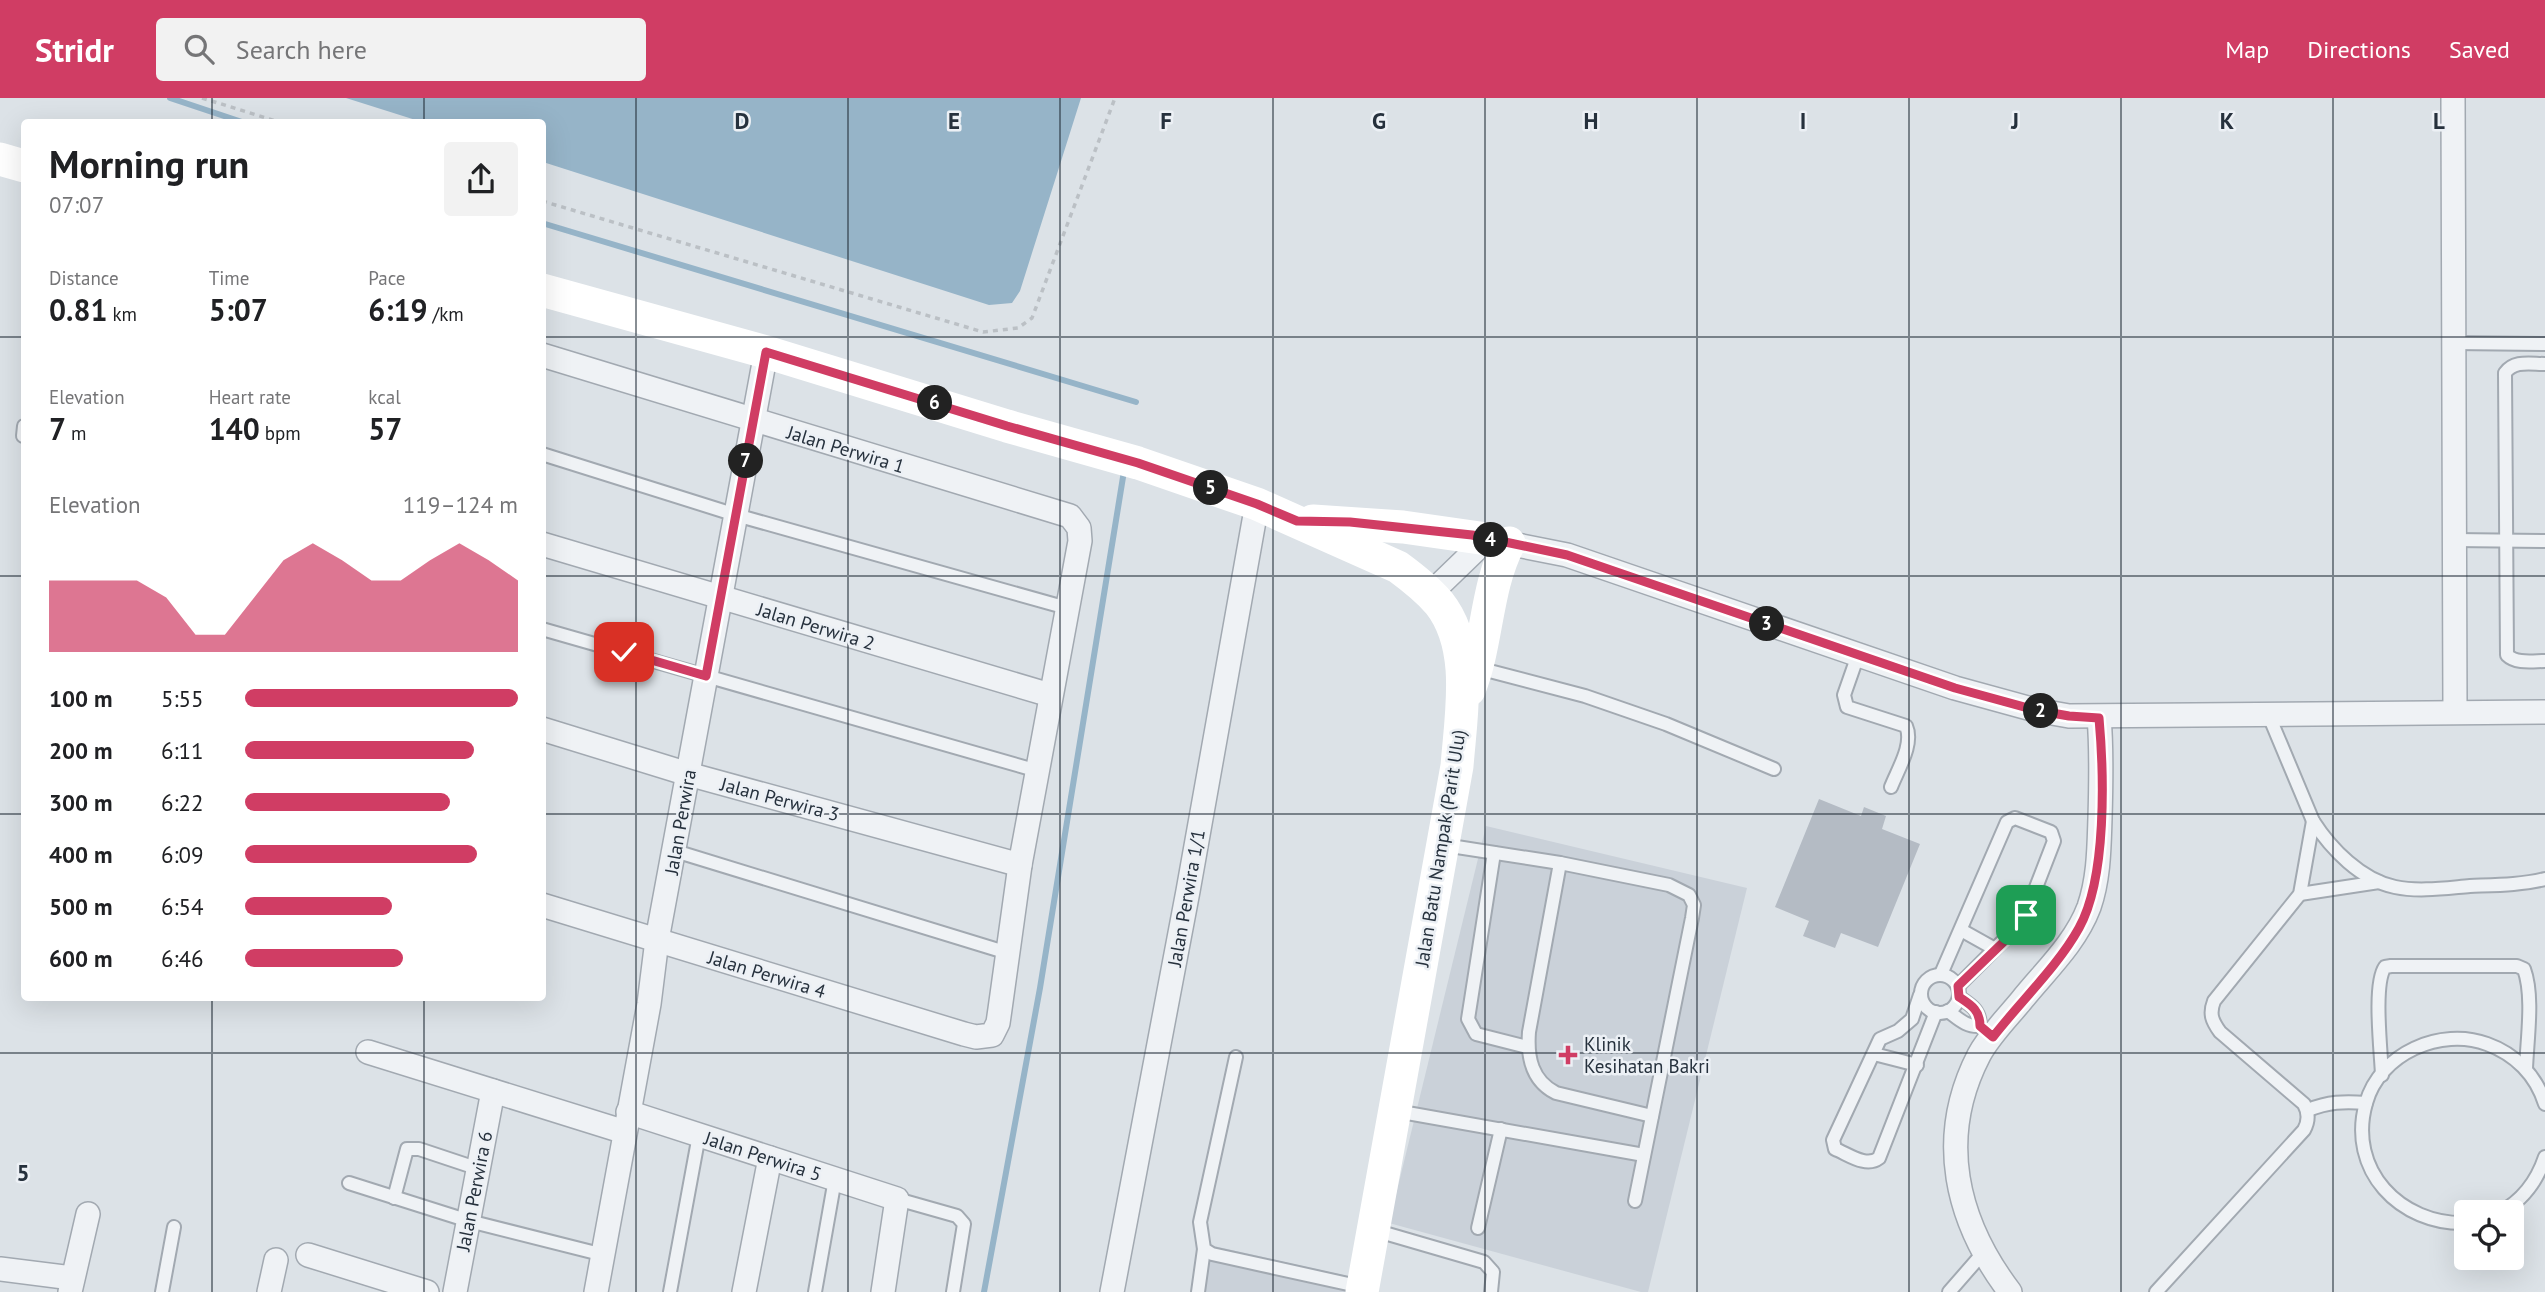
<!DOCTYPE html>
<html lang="en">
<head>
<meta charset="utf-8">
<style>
	:root { --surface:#fff; --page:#f2f2f2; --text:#202124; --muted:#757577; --accent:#d03d64 }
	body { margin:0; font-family:"PT Sans",sans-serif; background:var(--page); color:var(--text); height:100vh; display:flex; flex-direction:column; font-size:26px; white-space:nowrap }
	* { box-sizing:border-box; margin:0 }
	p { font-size:23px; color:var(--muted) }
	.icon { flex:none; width:38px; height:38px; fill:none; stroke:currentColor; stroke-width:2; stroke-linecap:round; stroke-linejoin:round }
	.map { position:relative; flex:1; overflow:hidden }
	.panel { position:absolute; left:21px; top:21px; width:525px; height:882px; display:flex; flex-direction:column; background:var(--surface); border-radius:7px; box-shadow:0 7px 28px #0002 }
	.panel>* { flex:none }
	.tools { position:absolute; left:2454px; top:1102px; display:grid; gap:14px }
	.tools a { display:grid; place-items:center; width:70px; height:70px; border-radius:7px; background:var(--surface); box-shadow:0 7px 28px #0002; font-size:35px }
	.pin { position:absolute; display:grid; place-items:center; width:60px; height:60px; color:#fff; margin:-30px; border-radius:14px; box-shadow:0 4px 10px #0006 }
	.km { position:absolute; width:35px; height:35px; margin:-18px; border-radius:50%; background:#222; color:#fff; font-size:19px; line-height:35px; text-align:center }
	.round { display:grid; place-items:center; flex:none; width:74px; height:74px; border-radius:7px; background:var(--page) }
	.overview { display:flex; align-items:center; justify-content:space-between; height:119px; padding:0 28px }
	h1 { font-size:38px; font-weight:800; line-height:52px }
	.figures { display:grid; grid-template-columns:repeat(3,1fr); gap:10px; height:119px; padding:7px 28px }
	.figures div { display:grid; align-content:center }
	.figures b { font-size:30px; font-weight:800 }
	.figures small { font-size:19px; font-weight:400 }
	.figures p { font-size:19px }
	.chart { height:196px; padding:14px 28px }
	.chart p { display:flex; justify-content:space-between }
	.chart svg { width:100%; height:126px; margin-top:7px; fill:var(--accent); opacity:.7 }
	ul { padding:0 28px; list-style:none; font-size:23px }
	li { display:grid; grid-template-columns:112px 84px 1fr; align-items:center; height:52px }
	li i { height:18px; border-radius:9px; background:var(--accent) }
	header { display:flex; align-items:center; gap:42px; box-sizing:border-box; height:98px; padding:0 35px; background:var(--accent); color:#fff }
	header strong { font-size:33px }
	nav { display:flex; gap:38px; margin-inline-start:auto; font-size:24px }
	.search { width:490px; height:63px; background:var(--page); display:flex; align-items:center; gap:18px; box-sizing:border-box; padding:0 24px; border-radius:7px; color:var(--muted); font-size:26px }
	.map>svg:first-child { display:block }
</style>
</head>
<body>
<header>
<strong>Stridr</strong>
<div class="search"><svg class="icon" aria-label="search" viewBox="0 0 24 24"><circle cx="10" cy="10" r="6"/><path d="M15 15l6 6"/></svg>Search here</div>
<nav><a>Map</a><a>Directions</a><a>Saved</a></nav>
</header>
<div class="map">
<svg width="2545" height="1194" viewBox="0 0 2545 1194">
	<rect width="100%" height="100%" fill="#dce2e7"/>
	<!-- built -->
	<g fill="#cad1d9">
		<polygon points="1486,728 1747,790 1648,1194 1641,1194 1389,1125"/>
		<polygon points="1209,1147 1352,1179 1350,1194 1193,1194"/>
	</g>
	<!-- water -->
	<polygon fill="#96b4c8" points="346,0 1081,0 1020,193 1012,205 989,207 543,64 542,24 422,24"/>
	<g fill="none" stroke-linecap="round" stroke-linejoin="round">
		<!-- stream -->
		<g stroke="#96b4c8" stroke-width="6">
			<polyline points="170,0 242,24"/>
			<polyline points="542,125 1136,304"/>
			<polyline points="984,1194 1040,890 1124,373"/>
		</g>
	</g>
	<!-- building -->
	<polygon fill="#b4bbc4" points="1819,701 1861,718 1864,709 1886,718 1882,731 1920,746 1878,849 1841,835 1835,850 1803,838 1809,823 1775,809"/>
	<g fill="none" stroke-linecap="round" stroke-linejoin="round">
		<defs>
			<g id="lane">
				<polyline points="2453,245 2545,246"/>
				<path d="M2545,266C2530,266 2514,262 2505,275L2507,557C2516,566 2533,563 2545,563"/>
				<polyline points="23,338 24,328"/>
				<polyline points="542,356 736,417 1067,510"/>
				<polyline points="2454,442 2545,443"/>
				<polyline points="542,531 1038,673"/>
				<path d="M1858,557L1844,597L1847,609L1906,628C1914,646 1898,671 1891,689"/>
				<polyline points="1478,570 1585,598 1666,626 1774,671"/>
				<path d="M2269,618L2313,723C2331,751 2361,782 2395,789C2419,794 2446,790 2470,788C2495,787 2521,787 2545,781"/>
				<polyline points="1444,747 1560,765 1669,787 1689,797 1694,807 1692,820 1635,1103"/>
				<polyline points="675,753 1008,855"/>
				<polyline points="1494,755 1468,921 1476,936 1527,949"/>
				<path d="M1560,765L1529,934C1527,960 1532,983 1556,995L1652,1018"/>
				<polyline points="2300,796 2379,784"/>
				<polyline points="1961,832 1995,851"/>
				<polyline points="1941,876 2007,724 2015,720 2051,734 2054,743 2023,823 1958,888"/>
				<circle cx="1940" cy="896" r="19"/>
				<path d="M1920,897L1912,921L1898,933L1880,941L1833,1042L1835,1051C1848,1056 1866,1070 1879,1060L1936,914"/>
				<path d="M1959,899C1971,907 1980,912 1980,928"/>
				<path d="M1948,913C1959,921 1966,929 1980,928L1993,939"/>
				<polyline points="1874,956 1917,967"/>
				<polyline points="1236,959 1200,1124 1204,1151 1212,1156 1362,1189"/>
				<path d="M2382,977C2381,953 2373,886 2385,869L2391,868H2517L2524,871C2534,898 2527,942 2526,971"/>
				<path d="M2308,1012C2328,1004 2344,1003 2366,1005"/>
				<polyline points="1396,1013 1644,1057"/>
				<polyline points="349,1085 469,1123 604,1157"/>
				<polyline points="394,1100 407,1051 419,1051 479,1071"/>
				<polyline points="897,1101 957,1118 964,1126 953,1194"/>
				<path d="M2499,1115C2522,1103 2537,1083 2545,1059"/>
				<path d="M2466,1125C2400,1127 2347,1072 2366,1005C2380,955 2441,929 2487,946C2515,956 2536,977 2545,1006"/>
				<polyline points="1478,1130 1501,1031"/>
				<polyline points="1374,1132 1484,1164 1493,1174 1491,1194"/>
				<polyline points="162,1194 174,1129"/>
				<polyline points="670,1194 699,1037"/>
				<polyline points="815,1194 835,1081"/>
				<polyline points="1198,1194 1204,1151"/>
				<polyline points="1949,1194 1983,1155"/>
				<path d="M2156,1194L2304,1032C2309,1023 2309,1015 2304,1006L2220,934C2212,923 2209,916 2214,903L2300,796L2313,723"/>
			</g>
			<g id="street">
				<polyline points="2453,0 2455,613"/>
				<polyline points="542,257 1070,418 1079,430 1080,443 1020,767 1000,911 998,925 992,937 976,939 964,936 542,807"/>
				<polyline points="542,446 1050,597"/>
				<polyline points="1430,496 1487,441 1567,457 1955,590 2035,612 2069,618 2545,614"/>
				<polyline points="542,631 688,676 1020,767"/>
				<polyline points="368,954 625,1034"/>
				<polyline points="628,1014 897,1101 883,1194"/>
				<polyline points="308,1157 427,1194"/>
				<polyline points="0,1171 72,1180"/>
				<polyline points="70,1194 88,1116"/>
				<polyline points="269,1194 276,1162"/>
				<polyline points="455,1194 493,993"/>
				<polyline points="596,1194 649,906 657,842 766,254"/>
				<polyline points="744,1194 770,1060"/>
				<polyline points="1112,1194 1188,793 1257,406"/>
				<path d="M2010,1194C1956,1123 1936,1040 1979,957C1989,938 2007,920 2021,903C2045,873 2075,846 2089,809C2099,780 2099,750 2100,720C2101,686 2102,653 2099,619"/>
			</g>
		</defs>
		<!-- lane casing -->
		<use href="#lane" stroke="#a2a9b1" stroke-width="16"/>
		<!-- street casing -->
		<use href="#street" stroke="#a2a9b1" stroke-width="26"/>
		<!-- path -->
		<g stroke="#bbc0c5" stroke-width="3.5" stroke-dasharray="5 5" stroke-linecap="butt">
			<polyline points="202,0 279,24"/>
			<polyline points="542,103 983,234 1018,230 1032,220 1115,0"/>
		</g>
		<!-- lane -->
		<use href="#lane" stroke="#eff2f5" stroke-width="12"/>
		<!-- street -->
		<use href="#street" stroke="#eff2f5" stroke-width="23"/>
		<!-- secondary -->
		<g stroke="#fff" stroke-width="33">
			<polyline points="0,61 24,68"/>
			<path d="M542,192L766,254L1007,328L1138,365L1257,406L1398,469C1413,480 1427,491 1439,505C1474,549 1461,616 1457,668L1362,1194"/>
			<polyline points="1313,423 1403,429 1487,441"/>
			<path d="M1469,592C1488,545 1485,491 1509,445"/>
		</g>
	</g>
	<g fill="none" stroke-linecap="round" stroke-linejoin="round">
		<defs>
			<path id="route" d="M624,554L706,578L766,254L1007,328L1138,365L1257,406L1297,423L1350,424L1472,437L1567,457L1955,590L2035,612L2069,618L2099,620C2104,676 2107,780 2079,830C2058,868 2020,904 1993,939L1980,928C1980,912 1971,907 1959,899L1958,888L2019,829L2026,817"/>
		</defs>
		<!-- route casing -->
		<use href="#route" stroke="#fff" stroke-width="14"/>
		<!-- route -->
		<use href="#route" stroke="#d03d64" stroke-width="9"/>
	</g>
	<!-- grid -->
	<path fill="none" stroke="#26313d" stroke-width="2" stroke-opacity="0.55" d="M212,0V24M424,0V24M636,0V1194M848,0V1194M1060,0V1194M1273,0V1194M1485,0V1194M1697,0V1194M1909,0V1194M2121,0V1194M2333,0V1194M0,239H24M542,239H2545M0,478H24M542,478H2545M0,716H24M542,716H2545M212,900V1194M424,900V1194M0,955H2545"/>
	<!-- markers -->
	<path fill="#d03d64" stroke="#ecf0f5" stroke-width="2.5" d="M1564.5 946.5h7v7h7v7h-7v7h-7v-7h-7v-7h7z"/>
	<g text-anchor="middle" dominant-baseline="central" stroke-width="5" stroke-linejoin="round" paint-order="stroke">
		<!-- street labels -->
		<g font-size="19" fill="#26313d" stroke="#ecf0f5">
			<text transform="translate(846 351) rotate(17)">Jalan Perwira 1</text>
			<text transform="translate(816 528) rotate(17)">Jalan Perwira 2</text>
			<text transform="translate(780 701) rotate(15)">Jalan Perwira 3</text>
			<text transform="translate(680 724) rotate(-80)">Jalan Perwira</text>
			<text transform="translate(1440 750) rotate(-81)">Jalan Batu Nampak (Parit Ulu)</text>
			<text transform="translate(1186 800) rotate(-80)">Jalan Perwira 1/1</text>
			<text transform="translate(767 876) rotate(17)">Jalan Perwira 4</text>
			<text transform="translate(763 1058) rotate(18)">Jalan Perwira 5</text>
			<text transform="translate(474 1093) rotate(-79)">Jalan Perwira 6</text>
		</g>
		<!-- poi labels -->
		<g font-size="19" fill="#26313d" stroke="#ecf0f5" text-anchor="start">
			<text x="1584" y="946">Klinik<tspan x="1584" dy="22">Kesihatan Bakri</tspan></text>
		</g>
	</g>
	<g font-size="23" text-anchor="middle" font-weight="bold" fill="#26313d" stroke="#ecf0f5" stroke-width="5" stroke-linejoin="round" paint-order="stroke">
		<text x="742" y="31">D</text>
		<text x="954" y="31">E</text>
		<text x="1166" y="31">F</text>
		<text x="1379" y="31">G</text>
		<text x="1591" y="31">H</text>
		<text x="1803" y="31">I</text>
		<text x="2015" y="31">J</text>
		<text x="2227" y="31">K</text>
		<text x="2439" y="31">L</text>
		<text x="23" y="1083">5</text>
	</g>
</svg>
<div class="tools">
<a><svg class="icon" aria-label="locate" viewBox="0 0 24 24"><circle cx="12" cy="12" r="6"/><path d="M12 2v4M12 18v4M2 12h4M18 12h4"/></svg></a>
</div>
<div class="pin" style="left:2026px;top:817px;background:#1e9e55"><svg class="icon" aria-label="arrive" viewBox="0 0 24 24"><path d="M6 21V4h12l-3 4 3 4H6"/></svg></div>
<div class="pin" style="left:624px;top:554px;background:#d93025"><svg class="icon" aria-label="check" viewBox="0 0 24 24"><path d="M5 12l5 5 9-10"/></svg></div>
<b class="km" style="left:2041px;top:613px">2</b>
<b class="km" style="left:1767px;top:526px">3</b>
<b class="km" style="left:1491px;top:442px">4</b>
<b class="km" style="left:1211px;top:390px">5</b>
<b class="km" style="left:935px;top:305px">6</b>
<b class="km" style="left:746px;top:363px">7</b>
<section class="panel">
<div class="overview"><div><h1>Morning run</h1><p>07:07</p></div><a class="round"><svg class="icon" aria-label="share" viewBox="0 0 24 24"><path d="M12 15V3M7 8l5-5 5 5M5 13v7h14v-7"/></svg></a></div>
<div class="figures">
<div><p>Distance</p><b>0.81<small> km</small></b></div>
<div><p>Time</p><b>5:07</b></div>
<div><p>Pace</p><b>6:19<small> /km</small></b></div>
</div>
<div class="figures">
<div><p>Elevation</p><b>7<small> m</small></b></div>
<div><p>Heart rate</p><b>140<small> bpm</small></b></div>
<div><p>kcal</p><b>57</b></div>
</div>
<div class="chart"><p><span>Elevation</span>119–124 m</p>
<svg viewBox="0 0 160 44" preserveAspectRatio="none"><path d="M0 44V19L10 19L20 19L30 19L40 25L50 38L60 38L70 25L80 12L90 6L100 12L110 19L120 19L130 12L140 6L150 12L160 19V44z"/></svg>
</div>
<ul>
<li><b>100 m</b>5:55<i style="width:100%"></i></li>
<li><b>200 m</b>6:11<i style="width:84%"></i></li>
<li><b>300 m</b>6:22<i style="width:75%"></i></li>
<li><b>400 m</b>6:09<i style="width:85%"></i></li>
<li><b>500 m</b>6:54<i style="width:54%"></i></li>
<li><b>600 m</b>6:46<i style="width:58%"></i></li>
</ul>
</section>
</div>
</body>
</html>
